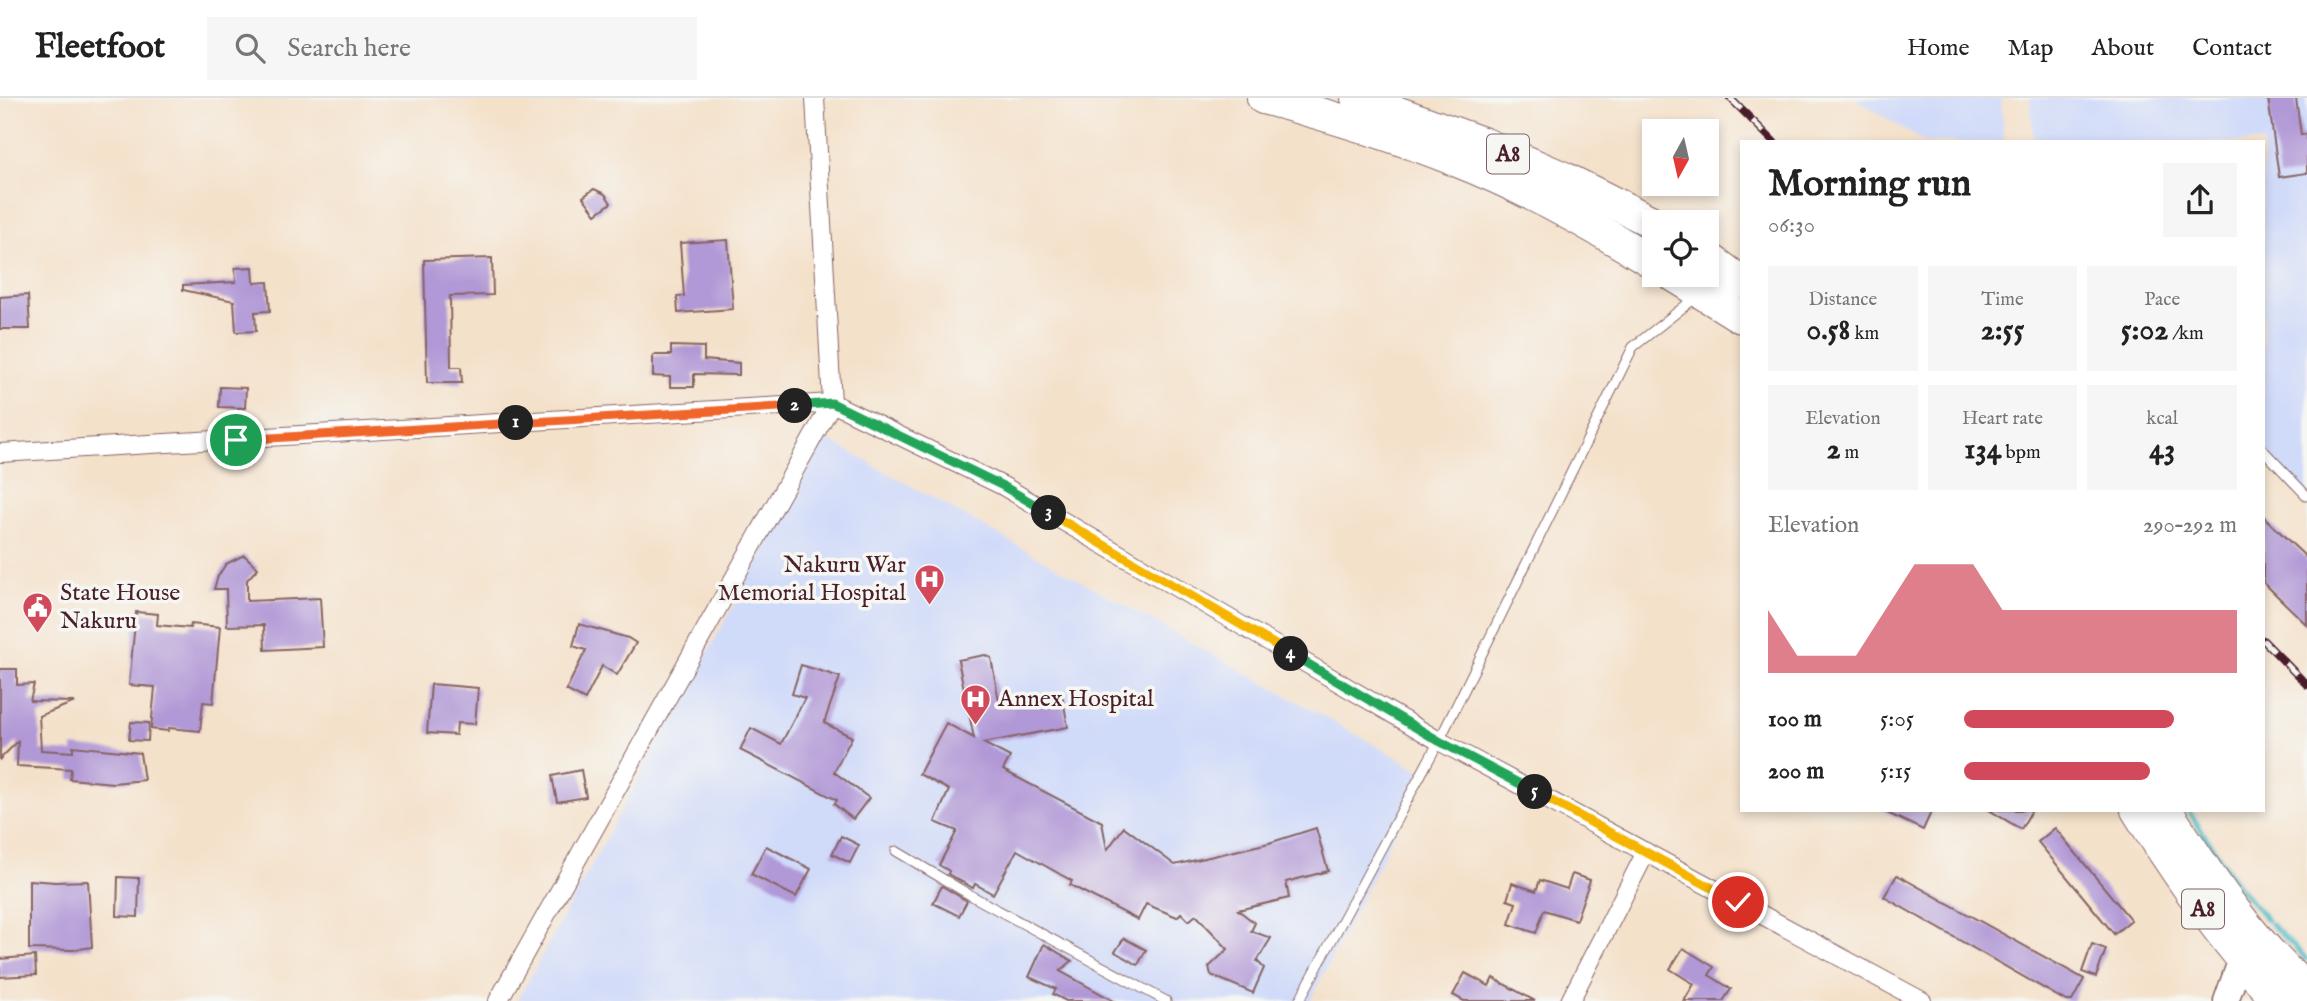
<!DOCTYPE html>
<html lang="en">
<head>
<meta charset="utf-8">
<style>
	:root { --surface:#fff; --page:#f6f6f6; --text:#222; --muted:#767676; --line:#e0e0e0; --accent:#d1495b }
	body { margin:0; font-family:"IM FELL English",serif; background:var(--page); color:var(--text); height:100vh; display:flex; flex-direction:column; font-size:26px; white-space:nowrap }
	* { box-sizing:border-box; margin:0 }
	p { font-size:23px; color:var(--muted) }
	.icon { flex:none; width:38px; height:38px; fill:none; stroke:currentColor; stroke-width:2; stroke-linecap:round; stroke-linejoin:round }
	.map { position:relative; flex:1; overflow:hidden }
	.details { position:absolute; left:1740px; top:42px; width:525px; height:672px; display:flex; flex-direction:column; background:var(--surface); border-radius:0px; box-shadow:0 4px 10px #0003 }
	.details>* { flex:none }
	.needle { width:46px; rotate:188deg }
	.buttons { position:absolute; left:1642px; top:21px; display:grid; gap:14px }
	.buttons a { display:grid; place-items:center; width:77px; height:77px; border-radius:0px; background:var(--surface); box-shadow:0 4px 10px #0003; font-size:35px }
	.pin { position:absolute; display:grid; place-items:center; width:60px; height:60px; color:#fff; margin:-30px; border:4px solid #fff; border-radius:50%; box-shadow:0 2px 7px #0007 }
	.km { position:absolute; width:35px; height:35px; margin:-18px; border-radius:50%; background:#222; color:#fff; font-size:19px; line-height:35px; text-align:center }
	.round { display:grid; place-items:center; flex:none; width:74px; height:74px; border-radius:0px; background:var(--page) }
	.summary { display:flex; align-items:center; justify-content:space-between; height:119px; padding:0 28px }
	h1 { font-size:38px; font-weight:700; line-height:52px }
	.figures { display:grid; grid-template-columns:repeat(3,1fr); gap:10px; height:119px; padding:7px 28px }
	.figures div { display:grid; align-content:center; border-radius:0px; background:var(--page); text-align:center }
	.figures b { font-size:30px; font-weight:700 }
	.figures small { font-size:19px; font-weight:400 }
	.figures p { font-size:19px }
	.chart { height:196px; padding:14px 28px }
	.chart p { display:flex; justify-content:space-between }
	.chart svg { width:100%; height:126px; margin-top:7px; fill:var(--accent); opacity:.7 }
	ul { padding:0 28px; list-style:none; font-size:23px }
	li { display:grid; grid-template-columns:112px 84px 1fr; align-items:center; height:52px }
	li i { height:18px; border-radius:9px; background:var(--accent) }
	header { display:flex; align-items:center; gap:42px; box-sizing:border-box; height:98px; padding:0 35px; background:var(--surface); border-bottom:2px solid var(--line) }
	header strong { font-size:33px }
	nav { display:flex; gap:38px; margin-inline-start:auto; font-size:24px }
	.search { width:490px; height:63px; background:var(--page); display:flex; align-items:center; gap:18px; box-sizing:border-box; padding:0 24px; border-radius:0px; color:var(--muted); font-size:26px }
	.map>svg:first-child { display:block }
</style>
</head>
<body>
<header>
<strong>Fleetfoot</strong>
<div class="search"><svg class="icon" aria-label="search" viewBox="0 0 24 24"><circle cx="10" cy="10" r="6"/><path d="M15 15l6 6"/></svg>Search here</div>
<nav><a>Home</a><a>Map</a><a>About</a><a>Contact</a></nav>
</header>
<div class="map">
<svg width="2307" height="903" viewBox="0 0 2307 903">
	<rect width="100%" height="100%" fill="#f6f6f2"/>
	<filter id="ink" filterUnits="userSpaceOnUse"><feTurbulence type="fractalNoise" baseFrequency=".0143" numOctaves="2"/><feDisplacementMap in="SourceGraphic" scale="14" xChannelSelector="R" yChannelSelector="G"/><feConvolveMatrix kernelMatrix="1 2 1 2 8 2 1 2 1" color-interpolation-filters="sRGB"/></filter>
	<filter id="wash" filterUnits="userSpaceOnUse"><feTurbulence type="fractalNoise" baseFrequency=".00686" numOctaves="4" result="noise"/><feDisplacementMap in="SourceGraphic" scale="28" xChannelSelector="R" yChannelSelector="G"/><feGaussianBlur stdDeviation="1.57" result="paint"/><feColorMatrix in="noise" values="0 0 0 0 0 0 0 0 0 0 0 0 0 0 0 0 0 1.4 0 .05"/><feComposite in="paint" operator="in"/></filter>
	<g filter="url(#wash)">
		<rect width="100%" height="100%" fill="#f4e1ca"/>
		<!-- built -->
		<g fill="#d0daf9">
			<polygon points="1855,0 2001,0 2004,44 1924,44"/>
			<polygon points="2030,0 2307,0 2307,407 2263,362 2263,44 2034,44"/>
			<polygon points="825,340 1425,675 1310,903 517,903"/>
		</g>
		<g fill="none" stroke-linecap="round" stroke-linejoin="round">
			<!-- stream -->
			<g stroke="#4cbac6" stroke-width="5">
				<polyline points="2188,712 2238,788 2267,822"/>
				<polyline points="2271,826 2307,861"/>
			</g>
		</g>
		<g id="blocks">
			<!-- building -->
			<g fill="#b198d6">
				<polygon points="2268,0 2296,0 2301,37 2307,36 2307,75 2279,79"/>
				<polygon points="594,91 605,96 611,105 596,116 583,99"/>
				<polygon points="728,142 733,211 678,215 677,199 684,198 680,145"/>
				<polygon points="492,160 493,197 450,198 451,269 461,269 462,285 427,285 424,162"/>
				<polygon points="253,169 254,185 268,184 270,213 255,214 256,233 236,234 234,203 183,192 183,187 236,184 235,170"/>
				<polygon points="28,197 30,231 0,231 0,199"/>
				<polygon points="671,248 704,249 704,262 739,265 739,277 694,276 694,289 670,289 670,279 653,278 653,257 671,257"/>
				<polygon points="220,289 246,290 245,310 219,309"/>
				<polygon points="2263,418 2307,460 2307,527 2263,484"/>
				<polygon points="244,457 258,470 247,482 247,503 320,500 323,549 265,552 264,527 227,528 226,491 214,491 218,478 226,466"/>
				<polygon points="136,514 158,516 157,527 190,530 191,526 220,529 213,605 203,604 200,633 169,630 168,633 151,631 155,589 129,587"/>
				<polygon points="579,526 628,540 636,545 617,577 602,568 585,602 566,592 586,552 573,548"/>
				<polygon points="985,557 991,560 1000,608 1062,596 1068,629 983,645 1010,659 1003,672 1102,724 1107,752 1124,729 1175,767 1269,745 1316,730 1328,773 1286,784 1289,800 1238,812 1255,825 1251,833 1271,840 1257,863 1264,870 1253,895 1211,877 1209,869 1228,851 1196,817 1189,823 1181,815 1177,819 1146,806 1138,822 1070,787 1072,783 1017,752 993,796 975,786 973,790 948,776 949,773 939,767 957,733 935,724 949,692 919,676 946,625 974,640 958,562"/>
				<polygon points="801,567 840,579 824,625 852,639 834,674 869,700 853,721 834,706 837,702 740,652 751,630 781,646 805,600 792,596"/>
				<polygon points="0,571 17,571 17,587 34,586 30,603 75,604 39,618 41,652 73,654 73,648 140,655 144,682 113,685 70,681 71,671 17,668 18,643 0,661"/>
				<polygon points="431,586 478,590 475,626 457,625 456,637 427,635"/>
				<polygon points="131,624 149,625 148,643 129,642"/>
				<polygon points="581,672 586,699 557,704 552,678"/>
				<polygon points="1881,712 1932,712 1923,732"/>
				<polygon points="1989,712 2032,712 2021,731"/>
				<polygon points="2055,730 2131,822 2114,836 2038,744"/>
				<polygon points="841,738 859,747 850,765 832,756"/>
				<polygon points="766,748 811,771 796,799 751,776"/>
				<polygon points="1572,776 1590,782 1576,822 1544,812 1536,835 1509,826 1516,805 1507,802 1512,785 1536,793 1540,782 1567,791"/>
				<polygon points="1897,777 2084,881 2072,903 2066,903 1884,799"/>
				<polygon points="118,779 139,780 138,819 117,818"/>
				<polygon points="29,782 55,784 88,783 92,849 73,852 29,851"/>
				<polygon points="942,788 967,803 959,818 933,805"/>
				<polygon points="1124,840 1146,852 1138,867 1115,854"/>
				<polygon points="1044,846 1072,863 1060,873 1114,903 1066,903 1053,896 1056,891 1029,879"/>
				<polygon points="2092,846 2106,851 2096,879 2082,874"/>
				<polygon points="1683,850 1714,869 1709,877 1731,891 1723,903 1684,903 1694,886 1670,871"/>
				<polygon points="35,858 36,877 0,879 0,861"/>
				<polygon points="1465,875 1489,888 1493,880 1535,903 1464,903 1453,897"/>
			</g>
		</g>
	</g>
	<g filter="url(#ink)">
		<use href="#blocks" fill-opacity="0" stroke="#866363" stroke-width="2"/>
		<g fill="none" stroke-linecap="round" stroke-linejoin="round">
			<defs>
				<g id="lane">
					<polyline points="2263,352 2307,398"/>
					<polyline points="896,753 970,797 1166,903"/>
					<polyline points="1299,903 1439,643 1633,249 1695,200"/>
				</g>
				<g id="street">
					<polyline points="0,355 832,305 1003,388 1439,643 1922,903"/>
					<polyline points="498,903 832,305 815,0"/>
					<polyline points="1570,903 1646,754"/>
				</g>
				<polyline id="secondary" points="2226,903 2237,872 2246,865"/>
				<g id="highway">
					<path d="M1263,0C1328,17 1393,37 1455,62C1524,89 1591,126 1654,165"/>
					<polyline points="1357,0 1485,46 1564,80 1654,125"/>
					<polyline points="1706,158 1741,184"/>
					<polyline points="1673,177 1741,219"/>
					<path d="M2137,712C2169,763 2202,812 2240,858C2253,874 2264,889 2279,903"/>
					<path d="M2166,712C2210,780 2246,837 2307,892"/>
				</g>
			</defs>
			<!-- lane casing -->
			<use href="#lane" stroke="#866363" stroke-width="11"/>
			<!-- street casing -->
			<use href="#street" stroke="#866363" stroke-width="20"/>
			<!-- secondary casing -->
			<use href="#secondary" stroke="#866363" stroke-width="27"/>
			<!-- highway casing -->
			<use href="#highway" stroke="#866363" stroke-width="34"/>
			<!-- lane -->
			<use href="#lane" stroke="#fff" stroke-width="9"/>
			<!-- street -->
			<use href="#street" stroke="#fff" stroke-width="18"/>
			<!-- secondary -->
			<use href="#secondary" stroke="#fff" stroke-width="24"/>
			<!-- highway -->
			<use href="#highway" stroke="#fff" stroke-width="32"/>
			<defs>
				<g id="rail">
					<polyline points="1730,0 1774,44"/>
					<polyline points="2263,542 2307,587"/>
				</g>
			</defs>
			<!-- rail casing -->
			<use href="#rail" stroke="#4a1f2b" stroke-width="8"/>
			<!-- rail -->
			<use href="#rail" stroke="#f6f6f2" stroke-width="5" stroke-dasharray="16" stroke-linecap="butt"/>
		</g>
	</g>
	<g fill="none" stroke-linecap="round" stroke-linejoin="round" filter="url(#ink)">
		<defs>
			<polyline id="split-1" points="236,342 516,325"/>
			<polyline id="split-2" points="516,325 795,308"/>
			<polyline id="split-3" points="795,308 832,305 1003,388 1049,415"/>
			<polyline id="split-4" points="1049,415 1291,556"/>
			<polyline id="split-5" points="1291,556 1439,643 1535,694"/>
			<polyline id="split-6" points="1535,694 1738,804"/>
		</defs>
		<!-- split-1 casing -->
		<use href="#split-1" stroke="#fff" stroke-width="14"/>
		<!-- split-2 casing -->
		<use href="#split-2" stroke="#fff" stroke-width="14"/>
		<!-- split-3 casing -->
		<use href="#split-3" stroke="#fff" stroke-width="14"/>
		<!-- split-4 casing -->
		<use href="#split-4" stroke="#fff" stroke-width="14"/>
		<!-- split-5 casing -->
		<use href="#split-5" stroke="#fff" stroke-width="14"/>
		<!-- split-6 casing -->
		<use href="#split-6" stroke="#fff" stroke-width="14"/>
		<!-- split-1 -->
		<use href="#split-1" stroke="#f0652b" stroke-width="9"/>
		<!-- split-2 -->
		<use href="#split-2" stroke="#f0652b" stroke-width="9"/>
		<!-- split-3 -->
		<use href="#split-3" stroke="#22a559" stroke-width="9"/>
		<!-- split-4 -->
		<use href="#split-4" stroke="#f5b400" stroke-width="9"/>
		<!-- split-5 -->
		<use href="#split-5" stroke="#22a559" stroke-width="9"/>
		<!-- split-6 -->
		<use href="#split-6" stroke="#f5b400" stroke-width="9"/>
	</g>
	<!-- icons -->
	<defs>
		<symbol id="hospital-pin" viewBox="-11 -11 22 30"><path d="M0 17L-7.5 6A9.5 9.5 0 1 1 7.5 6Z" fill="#d1495b" stroke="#f6f6f2"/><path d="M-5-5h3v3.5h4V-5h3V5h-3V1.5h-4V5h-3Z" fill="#fff"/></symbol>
		<symbol id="civic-pin" viewBox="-11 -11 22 30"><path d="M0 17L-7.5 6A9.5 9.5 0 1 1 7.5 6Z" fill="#d1495b" stroke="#f6f6f2"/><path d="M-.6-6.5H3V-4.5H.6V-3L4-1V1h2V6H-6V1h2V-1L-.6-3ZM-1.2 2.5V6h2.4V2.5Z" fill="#fff"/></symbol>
	</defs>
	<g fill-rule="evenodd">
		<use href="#hospital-pin" x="912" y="464" width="35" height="47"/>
		<use href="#civic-pin" x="20" y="492" width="35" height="47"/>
		<use href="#hospital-pin" x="958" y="584" width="35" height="47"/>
	</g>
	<g text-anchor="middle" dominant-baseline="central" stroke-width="7" stroke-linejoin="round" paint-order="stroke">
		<!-- shield labels -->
		<g fill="#f6f6f2" stroke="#7e6067" stroke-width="2">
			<rect x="1487" y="36.5" width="42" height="39" rx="5"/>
			<rect x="2182" y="791.5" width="42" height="39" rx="5"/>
		</g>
		<g font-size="23" font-weight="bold" fill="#4a1f2b">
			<text x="1508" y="56">A8</text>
			<text x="2203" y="811">A8</text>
		</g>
		<!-- poi labels -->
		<g font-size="24" fill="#4a1f2b" stroke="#f6f6f2" text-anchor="start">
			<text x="906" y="467" text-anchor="end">Nakuru War<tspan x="906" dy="28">Memorial Hospital</tspan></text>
			<text x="60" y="495">State House<tspan x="60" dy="28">Nakuru</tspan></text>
			<text x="998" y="601">Annex Hospital</text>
		</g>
	</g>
</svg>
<div class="buttons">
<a><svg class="needle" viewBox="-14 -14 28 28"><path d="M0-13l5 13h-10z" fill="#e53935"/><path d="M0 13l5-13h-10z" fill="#767676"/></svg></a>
<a><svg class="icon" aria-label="locate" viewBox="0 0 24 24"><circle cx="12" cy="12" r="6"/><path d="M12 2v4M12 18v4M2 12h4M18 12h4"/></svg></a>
</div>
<div class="pin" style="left:236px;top:342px;background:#1e9e55"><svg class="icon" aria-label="arrive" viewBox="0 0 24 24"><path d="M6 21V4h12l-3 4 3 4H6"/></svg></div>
<div class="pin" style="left:1738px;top:804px;background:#d93025"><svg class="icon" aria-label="check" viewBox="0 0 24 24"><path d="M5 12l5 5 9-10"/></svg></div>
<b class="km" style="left:516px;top:325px">1</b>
<b class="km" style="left:795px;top:308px">2</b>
<b class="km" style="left:1049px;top:415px">3</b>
<b class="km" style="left:1291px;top:556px">4</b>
<b class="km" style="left:1535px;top:694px">5</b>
<section class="details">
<div class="summary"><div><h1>Morning run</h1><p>06:30</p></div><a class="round"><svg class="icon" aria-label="share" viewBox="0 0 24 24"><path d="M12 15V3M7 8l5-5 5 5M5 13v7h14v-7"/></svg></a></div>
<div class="figures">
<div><p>Distance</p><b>0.58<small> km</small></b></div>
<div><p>Time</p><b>2:55</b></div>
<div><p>Pace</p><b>5:02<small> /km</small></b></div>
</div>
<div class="figures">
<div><p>Elevation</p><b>2<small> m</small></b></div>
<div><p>Heart rate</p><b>134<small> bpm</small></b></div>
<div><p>kcal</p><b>43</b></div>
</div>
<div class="chart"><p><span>Elevation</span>290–292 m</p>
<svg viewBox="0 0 160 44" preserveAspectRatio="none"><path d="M0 44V22L10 38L20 38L30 38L40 22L50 6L60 6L70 6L80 22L90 22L100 22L110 22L120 22L130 22L140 22L150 22L160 22V44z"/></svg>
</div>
<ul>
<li><b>100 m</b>5:05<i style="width:77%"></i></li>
<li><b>200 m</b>5:15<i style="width:68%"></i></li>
</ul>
</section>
</div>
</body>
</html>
